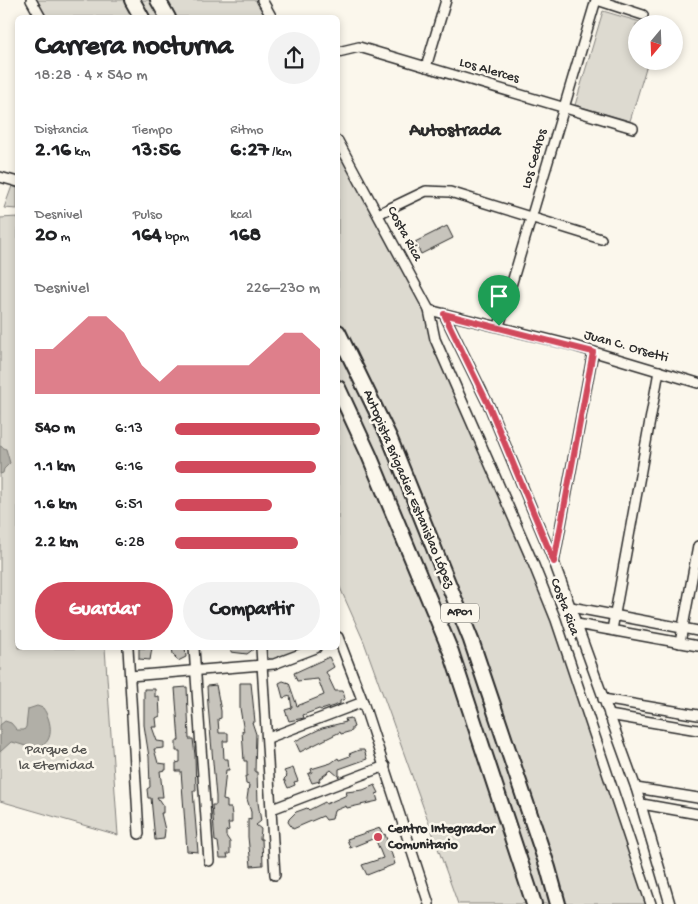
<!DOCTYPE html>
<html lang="es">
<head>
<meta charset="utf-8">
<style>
	:root { --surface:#fff; --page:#f2f2f2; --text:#202124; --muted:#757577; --accent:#d1495b }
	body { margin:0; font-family:"Gochi Hand",sans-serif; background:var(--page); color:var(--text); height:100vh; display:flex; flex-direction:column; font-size:19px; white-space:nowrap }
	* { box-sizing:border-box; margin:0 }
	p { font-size:16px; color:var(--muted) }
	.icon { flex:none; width:28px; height:28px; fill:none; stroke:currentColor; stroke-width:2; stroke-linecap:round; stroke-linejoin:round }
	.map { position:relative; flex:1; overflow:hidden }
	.sheet { position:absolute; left:15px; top:15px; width:325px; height:635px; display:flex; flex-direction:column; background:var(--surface); border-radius:8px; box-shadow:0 2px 8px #0003 }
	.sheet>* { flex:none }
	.needle { width:32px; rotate:199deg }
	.tools { position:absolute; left:628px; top:15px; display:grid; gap:10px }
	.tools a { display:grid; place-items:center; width:55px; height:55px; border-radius:50%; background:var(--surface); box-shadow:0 2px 8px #0003; font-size:25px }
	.pin { position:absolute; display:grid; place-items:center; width:42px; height:42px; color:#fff; margin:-51px -21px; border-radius:50% 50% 50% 0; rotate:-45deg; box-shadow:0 0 5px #0007 }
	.pin .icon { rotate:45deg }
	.round { display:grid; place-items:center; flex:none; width:52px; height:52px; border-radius:26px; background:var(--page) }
	.summary { display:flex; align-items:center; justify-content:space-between; height:85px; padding:0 20px }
	h1 { font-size:28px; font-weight:700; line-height:38px }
	.figures { display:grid; grid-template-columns:repeat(3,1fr); gap:8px; height:85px; padding:5px 20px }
	.figures div { display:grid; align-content:center }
	.figures b { font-size:21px; font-weight:700 }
	.figures small { font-size:14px; font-weight:400 }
	.figures p { font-size:14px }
	.chart { height:140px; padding:10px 20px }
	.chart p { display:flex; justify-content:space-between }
	.chart svg { width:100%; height:90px; margin-top:5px; fill:var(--accent); opacity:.7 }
	.primary-button { display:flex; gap:10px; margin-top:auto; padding:10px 20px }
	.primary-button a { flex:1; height:58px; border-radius:30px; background:var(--accent); color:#fff; font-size:20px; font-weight:700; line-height:58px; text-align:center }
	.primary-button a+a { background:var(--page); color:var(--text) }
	ul { padding:0 20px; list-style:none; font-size:16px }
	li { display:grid; grid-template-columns:80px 60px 1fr; align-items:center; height:38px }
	li i { height:12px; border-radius:6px; background:var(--accent) }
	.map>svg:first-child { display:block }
</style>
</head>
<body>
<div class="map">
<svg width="698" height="904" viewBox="0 0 698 904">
	<rect width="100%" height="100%" fill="#fbf7ec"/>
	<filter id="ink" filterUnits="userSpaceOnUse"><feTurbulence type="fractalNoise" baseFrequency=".02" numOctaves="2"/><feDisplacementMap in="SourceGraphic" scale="10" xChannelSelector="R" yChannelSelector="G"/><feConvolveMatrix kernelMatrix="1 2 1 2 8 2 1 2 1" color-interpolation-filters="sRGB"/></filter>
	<g filter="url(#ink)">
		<!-- green -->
		<g fill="#dddad0" stroke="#84827e">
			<polygon points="35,0 262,0 272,17 43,17"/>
			<polygon points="603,11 647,24 636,24 636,61 648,61 630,121 575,105"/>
			<polygon points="338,141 429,310 435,339 533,563 651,904 458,904 364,642 338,583"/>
			<polygon points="12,186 17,188 17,209 4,208"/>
			<polygon points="18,217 18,648 105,648 118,835 0,801 0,218"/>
			<polygon points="265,648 306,648 271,660 267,656"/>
		</g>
		<!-- water -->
		<g fill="#b1afa7" stroke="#7b7a75">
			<polygon points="0,446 6,449 10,463 4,469 3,473 0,474"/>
			<path d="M37,706L43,708C52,720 56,746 35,747C27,748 19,743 11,742L0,752V725L5,721L11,723L17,730H24L26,727L28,709Z"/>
		</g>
		<!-- building -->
		<g fill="#c7c4bc" stroke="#2b2b2b">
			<polygon points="447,226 453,238 421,254 415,242"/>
			<polygon points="139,648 152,648 150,660 139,659"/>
			<polygon points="172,648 185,648 186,657 178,661 173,654"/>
			<polygon points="231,648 255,648 247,654 231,652"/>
			<polygon points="329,657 334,667 326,672 335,691 343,691 345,699 340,701 340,704 321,710 319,709 303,715 304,718 289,721 285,710 292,708 290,696 283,698 279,683 283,681 289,683 297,706 324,695 318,679 297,681 294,673"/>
			<polygon points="240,683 251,683 255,722 252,722 256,734 255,772 257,772 258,803 261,821 256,825 261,829 260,839 262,839 263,865 251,866 248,837 248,819 251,820 251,812 247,799 249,785 246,784 245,776 247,776 247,761 244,761 242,731 244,732 240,708"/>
			<polygon points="216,685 221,711 221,718 218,719 219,733 228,733 228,741 223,741 224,759 228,759 229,770 226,770 223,800 227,801 227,808 231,808 232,815 232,823 228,823 229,830 226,831 226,836 230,842 230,854 227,854 228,858 220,858 218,842 215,841 212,805 216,805 216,797 208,705 207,686"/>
			<polygon points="187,687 189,739 193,739 195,755 196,791 193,791 198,852 187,851 181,771 176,771 176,763 180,762 180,751 176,751 176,741 179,741 175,688"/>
			<polygon points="144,689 155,689 155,697 159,696 160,716 156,718 157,727 152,727 157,741 164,742 164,748 154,749 158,763 166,764 166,770 160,771 163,797 157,797 163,806 163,813 161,813 165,830 164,839 155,840 151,798 148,798 147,789 150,787 149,757 144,725"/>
			<polygon points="351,718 354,727 352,728 352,731 341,734 340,732 300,752 295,741 322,728 346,722 345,719"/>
			<polygon points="359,750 364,750 367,759 339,769 339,777 331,770 319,779 320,781 312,783 308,774 312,772 311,769 331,763 338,758 339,760 350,756 349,754"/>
			<polygon points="293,768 298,781 294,782 295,785 288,788 284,779 287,776 284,771"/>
			<polygon points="375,785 379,793 376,794 378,801 347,808 346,806 334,811 332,819 326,820 323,816 293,829 288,822 289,819 296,812 307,808 309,810 325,802 326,804 347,795 346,792 363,790"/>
			<polygon points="380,828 383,835 385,834 395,864 367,875 362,865 383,858 375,838 350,848 347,839"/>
		</g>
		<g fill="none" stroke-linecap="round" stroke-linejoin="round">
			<defs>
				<g id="minor">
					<polyline points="31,0 41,18"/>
					<polyline points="262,0 272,18"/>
					<polyline points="597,0 643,15"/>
					<polyline points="338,52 359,47 633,128"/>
					<polyline points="426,67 446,0"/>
					<polyline points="338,141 429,310 435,339 533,563 556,620 651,904"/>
					<polyline points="0,177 18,182"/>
					<polyline points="378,214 426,191 450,192 601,239"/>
					<polyline points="429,310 571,345 698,383"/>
					<polyline points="444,314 490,408 554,562 636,788 670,904"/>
					<polyline points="499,326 596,0"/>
					<polyline points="554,562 593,352"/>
					<polyline points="571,607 698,631"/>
					<polyline points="577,624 698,646"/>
					<polyline points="612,630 659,371"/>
					<polyline points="338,637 363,702 429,904"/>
					<polyline points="680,643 698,546"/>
					<polyline points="128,648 139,834"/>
					<polyline points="194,648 209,861"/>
					<polyline points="261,648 275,875"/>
					<polyline points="130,676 274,664 316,648"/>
					<polyline points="603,699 698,715"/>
					<polyline points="609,715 698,730"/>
					<polyline points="268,738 363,702"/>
					<polyline points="636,788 698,798"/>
					<polyline points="642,804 698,814"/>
					<polyline points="272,809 385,766"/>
				</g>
				<g id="highway">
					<polyline points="132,0 142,18"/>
					<polyline points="158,0 168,18"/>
					<polyline points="338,332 390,439 471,640 548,868 558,904"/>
					<polyline points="338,388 369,455 451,652 534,904"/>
				</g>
			</defs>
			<!-- minor casing -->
			<use href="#minor" stroke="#2b2b2b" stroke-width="12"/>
			<!-- highway casing -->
			<use href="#highway" stroke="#2b2b2b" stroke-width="18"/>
			<!-- minor -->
			<use href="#minor" stroke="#fbf7ec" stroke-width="9"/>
			<!-- highway -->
			<use href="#highway" stroke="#fbf7ec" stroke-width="14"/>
		</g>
	</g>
	<g fill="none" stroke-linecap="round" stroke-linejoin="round" filter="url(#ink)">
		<defs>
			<polygon id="route" points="444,314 593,352 554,562 490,408"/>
		</defs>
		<!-- route casing -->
		<use href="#route" stroke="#fff" stroke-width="10"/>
		<!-- route -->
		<use href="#route" stroke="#d1495b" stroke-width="6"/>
	</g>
	<!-- markers -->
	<circle fill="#d1495b" stroke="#fbf7ec" stroke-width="2" cx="378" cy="837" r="5"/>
	<g text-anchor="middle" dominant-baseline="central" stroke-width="5" stroke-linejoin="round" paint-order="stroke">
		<!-- shield labels -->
		<rect fill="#fbf7ec" stroke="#696865" stroke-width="1" x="441" y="603.5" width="38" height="19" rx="4"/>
		<g font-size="12" font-weight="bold" fill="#2b2b2b">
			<text x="460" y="613">AP01</text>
		</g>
		<!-- street labels -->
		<g font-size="14" fill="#2b2b2b" stroke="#fbf7ec">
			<text transform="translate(489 71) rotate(16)">Los Alerces</text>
			<text transform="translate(535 159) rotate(-74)">Los Cedros</text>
			<text transform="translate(404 234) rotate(62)">Costa Rica</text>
			<text transform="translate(626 347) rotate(16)">Juan C. Orsetti</text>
			<text transform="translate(408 489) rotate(67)">Autopista Brigadier Estanislao López</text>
			<text transform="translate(564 607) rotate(69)">Costa Rica</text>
		</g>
		<!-- park labels -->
		<g font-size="14" fill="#585754" stroke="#fbf7ec">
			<text x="56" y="750">Parque de<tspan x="56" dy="16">la Eternidad</tspan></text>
		</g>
		<!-- poi labels -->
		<g font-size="14" font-weight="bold" fill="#2b2b2b" stroke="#fbf7ec" text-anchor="start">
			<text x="388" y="829">Centro Integrador<tspan x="388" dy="16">Comunitario</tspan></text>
		</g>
		<!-- district labels -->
		<g font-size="19" font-weight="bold" fill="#2b2b2b" stroke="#fbf7ec">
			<text x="455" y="131">Autostrada</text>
		</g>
	</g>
</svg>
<div class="tools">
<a><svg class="needle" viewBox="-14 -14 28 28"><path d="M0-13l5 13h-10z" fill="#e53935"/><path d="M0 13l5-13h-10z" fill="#757577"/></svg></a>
</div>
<div class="pin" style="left:499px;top:326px;background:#1e9e55"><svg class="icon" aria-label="arrive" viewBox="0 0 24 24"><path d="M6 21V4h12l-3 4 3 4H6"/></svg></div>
<section class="sheet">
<div class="summary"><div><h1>Carrera nocturna</h1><p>18:28 · 4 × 540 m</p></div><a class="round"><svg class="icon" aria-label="share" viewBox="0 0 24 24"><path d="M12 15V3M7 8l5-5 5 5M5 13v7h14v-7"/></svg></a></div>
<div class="figures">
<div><p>Distancia</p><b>2.16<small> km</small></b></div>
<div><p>Tiempo</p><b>13:56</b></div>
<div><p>Ritmo</p><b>6:27<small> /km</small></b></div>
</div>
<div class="figures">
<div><p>Desnivel</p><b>20<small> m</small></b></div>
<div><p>Pulso</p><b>164<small> bpm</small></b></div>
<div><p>kcal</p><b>168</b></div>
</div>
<div class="chart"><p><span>Desnivel</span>226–230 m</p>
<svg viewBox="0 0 160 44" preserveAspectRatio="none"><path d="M0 44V22L10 22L20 14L30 6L40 6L50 14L60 30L70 38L80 30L90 30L100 30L110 30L120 30L130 22L140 14L150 14L160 22V44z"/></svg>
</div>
<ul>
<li><b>540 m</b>6:13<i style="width:100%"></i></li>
<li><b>1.1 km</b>6:16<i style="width:97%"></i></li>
<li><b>1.6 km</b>6:51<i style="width:67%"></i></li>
<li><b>2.2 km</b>6:28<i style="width:85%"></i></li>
</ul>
<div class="primary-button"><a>Guardar</a><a>Compartir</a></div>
</section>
</div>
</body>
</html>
